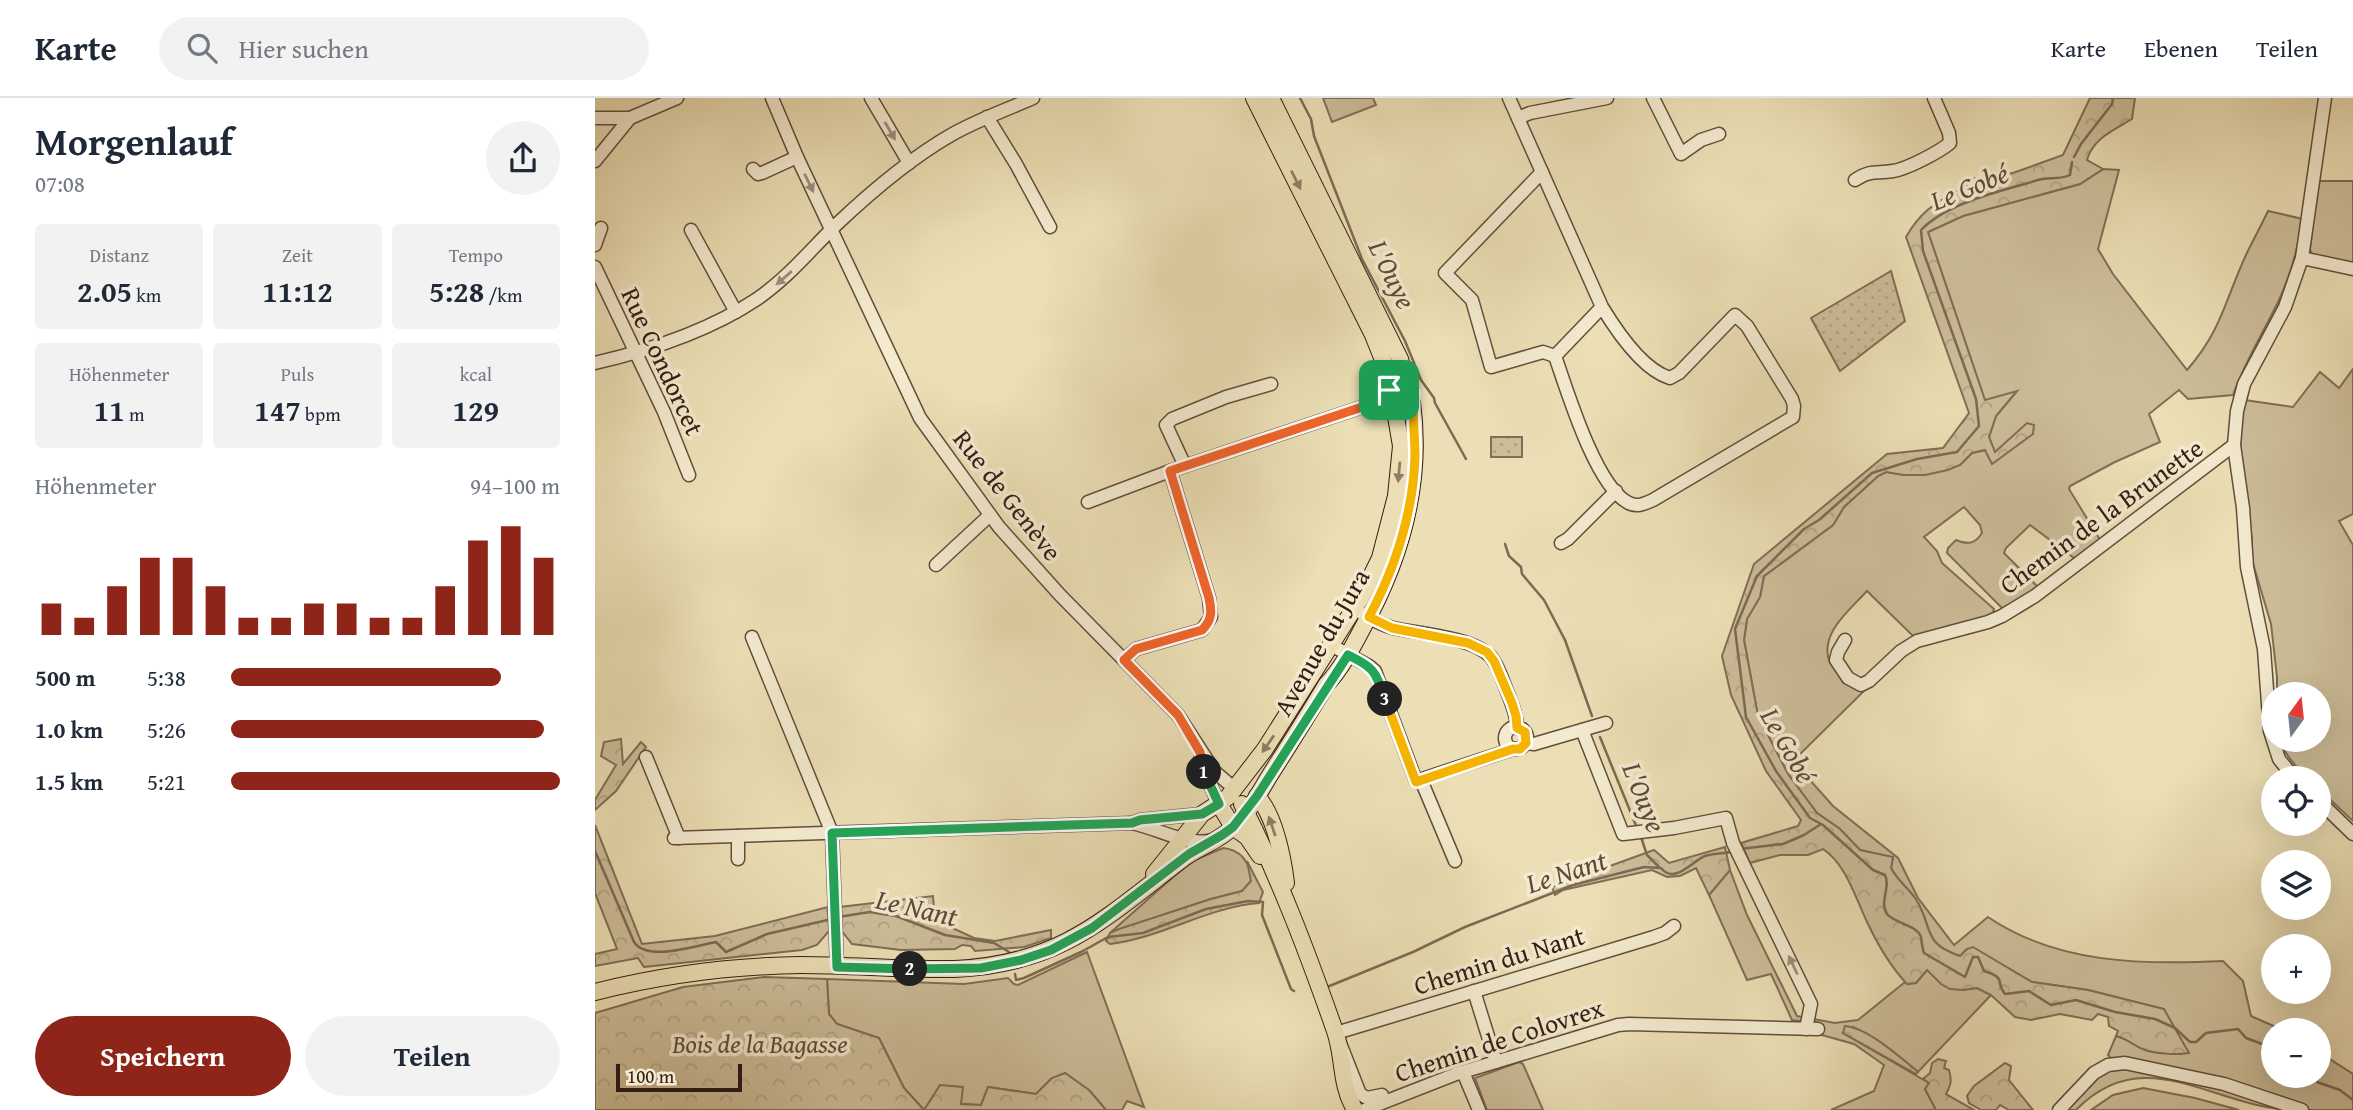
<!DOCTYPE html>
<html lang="de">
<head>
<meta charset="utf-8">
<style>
	:root { --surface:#fff; --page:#f2f2f3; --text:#1f2937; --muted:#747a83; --line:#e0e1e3; --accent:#8f2418 }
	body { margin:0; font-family:"Gentium Book Plus",serif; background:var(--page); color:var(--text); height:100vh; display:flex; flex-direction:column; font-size:26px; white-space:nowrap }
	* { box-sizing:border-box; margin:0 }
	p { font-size:23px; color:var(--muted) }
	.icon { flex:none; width:38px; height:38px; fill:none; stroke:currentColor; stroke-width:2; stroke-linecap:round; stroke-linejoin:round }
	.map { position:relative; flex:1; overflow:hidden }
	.details { display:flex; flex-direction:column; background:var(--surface); width:595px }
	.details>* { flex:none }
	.needle { width:46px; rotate:15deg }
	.controls { position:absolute; left:1666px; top:584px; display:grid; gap:14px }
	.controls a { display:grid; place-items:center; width:70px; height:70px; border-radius:50%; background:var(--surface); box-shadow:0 7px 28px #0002; font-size:35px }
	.scale { position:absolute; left:21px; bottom:18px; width:126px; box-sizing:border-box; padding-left:7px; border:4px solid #341e14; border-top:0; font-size:19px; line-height:24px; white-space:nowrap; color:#341e14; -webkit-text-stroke:5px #f3eacf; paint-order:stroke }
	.pin { position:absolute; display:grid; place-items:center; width:60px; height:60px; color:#fff; margin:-30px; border-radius:14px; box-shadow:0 4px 10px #0006 }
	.km { position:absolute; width:35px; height:35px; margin:-18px; border-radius:50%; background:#222; color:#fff; font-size:19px; line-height:35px; text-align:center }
	.round { display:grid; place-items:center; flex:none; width:74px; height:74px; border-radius:37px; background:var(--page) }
	.overview { display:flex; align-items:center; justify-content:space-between; height:119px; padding:0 35px }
	h1 { font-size:38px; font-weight:800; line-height:52px }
	.stats { display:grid; grid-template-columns:repeat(3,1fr); gap:10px; height:119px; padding:7px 35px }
	.stats div { display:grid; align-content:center; border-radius:7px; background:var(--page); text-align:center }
	.stats b { font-size:30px; font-weight:800 }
	.stats small { font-size:19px; font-weight:400 }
	.stats p { font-size:19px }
	.chart { height:196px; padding:14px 35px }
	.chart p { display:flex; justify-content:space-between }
	.chart svg { width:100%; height:126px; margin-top:7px; stroke:var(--accent); stroke-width:6 }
	.cta { display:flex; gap:14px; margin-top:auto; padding:14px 35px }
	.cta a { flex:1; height:80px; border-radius:42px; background:var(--accent); color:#fff; font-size:28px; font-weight:800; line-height:80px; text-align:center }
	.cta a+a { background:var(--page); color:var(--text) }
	ul { padding:0 35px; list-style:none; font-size:23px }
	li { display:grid; grid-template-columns:112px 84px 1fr; align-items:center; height:52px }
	li i { height:18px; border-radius:9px; background:var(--accent) }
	header { display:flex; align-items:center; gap:42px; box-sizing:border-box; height:98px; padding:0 35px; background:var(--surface); border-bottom:2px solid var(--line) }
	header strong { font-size:33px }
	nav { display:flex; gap:38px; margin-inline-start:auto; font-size:24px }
	.search { width:490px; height:63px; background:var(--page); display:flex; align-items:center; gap:18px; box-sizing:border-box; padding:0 24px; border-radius:38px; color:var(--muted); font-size:26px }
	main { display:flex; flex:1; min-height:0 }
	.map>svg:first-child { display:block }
</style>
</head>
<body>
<header>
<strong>Karte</strong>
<div class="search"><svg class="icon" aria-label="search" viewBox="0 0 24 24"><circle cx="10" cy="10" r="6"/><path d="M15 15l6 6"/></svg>Hier suchen</div>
<nav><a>Karte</a><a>Ebenen</a><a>Teilen</a></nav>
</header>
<main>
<section class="details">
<div class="overview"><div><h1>Morgenlauf</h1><p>07:08</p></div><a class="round"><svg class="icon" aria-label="share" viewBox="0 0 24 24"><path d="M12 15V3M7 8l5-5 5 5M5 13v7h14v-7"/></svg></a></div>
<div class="stats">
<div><p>Distanz</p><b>2.05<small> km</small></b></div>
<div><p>Zeit</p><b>11:12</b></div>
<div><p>Tempo</p><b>5:28<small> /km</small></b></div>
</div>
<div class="stats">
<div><p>Höhenmeter</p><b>11<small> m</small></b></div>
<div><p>Puls</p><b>147<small> bpm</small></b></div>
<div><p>kcal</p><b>129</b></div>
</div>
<div class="chart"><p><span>Höhenmeter</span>94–100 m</p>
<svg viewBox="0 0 160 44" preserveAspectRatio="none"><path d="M5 44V33M15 44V38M25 44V27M35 44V17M45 44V17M55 44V27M65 44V38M75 44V38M85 44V33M95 44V33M105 44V38M115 44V38M125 44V27M135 44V11M145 44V6M155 44V17"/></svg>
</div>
<ul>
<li><b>500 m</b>5:38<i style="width:82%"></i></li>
<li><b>1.0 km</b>5:26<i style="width:95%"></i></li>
<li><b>1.5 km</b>5:21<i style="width:100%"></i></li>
</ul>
<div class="cta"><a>Speichern</a><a>Teilen</a></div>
</section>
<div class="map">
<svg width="1758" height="1012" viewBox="0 0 1758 1012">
	<defs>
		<pattern id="forest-crowns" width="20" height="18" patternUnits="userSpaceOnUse" patternTransform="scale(1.75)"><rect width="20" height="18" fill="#cdbe9a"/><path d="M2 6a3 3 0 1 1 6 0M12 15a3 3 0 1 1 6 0" fill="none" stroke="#b1a384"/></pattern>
		<pattern id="garden-dots" width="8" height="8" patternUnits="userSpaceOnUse" patternTransform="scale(1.75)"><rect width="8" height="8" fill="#cdbe9a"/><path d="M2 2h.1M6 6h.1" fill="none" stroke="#b1a384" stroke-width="1.8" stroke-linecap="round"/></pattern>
	</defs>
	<rect width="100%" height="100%" fill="#ecdfb5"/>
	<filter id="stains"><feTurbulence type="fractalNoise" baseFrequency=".00286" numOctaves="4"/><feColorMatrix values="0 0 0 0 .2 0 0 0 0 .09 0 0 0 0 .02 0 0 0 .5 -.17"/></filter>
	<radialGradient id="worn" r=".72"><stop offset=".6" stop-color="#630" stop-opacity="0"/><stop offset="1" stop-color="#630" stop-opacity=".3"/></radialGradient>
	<!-- green -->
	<g fill="#cdbe9a" stroke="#806e57" stroke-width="2">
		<polygon points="728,0 778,0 781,7 737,24"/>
		<path d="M1508,71L1524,72L1503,151L1518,176L1592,272C1627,232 1630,202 1651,157C1658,142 1666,128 1673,113L1708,121C1703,150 1696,177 1683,204C1668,235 1650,264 1638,297L1593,301L1584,292L1554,316L1565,344L1520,364L1475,388L1474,391L1507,445L1483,463L1435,427L1411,450L1409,455L1445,491L1410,513L1352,455L1353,450L1361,442C1373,447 1380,446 1387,435L1385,427L1369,409L1329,439L1342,453L1347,465L1399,511L1397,518L1319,539L1272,493C1255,512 1223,536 1235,565L1273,589L1198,663L1238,708L1303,760L1323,800L1359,847L1393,819C1462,866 1548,867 1628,863L1648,883L1656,918L1690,933H1678V978H1724V954L1758,976V1012H1714L1647,989L1517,961L1513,957L1521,938L1532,941L1554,953L1585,956L1569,911L1493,892L1437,884L1378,850L1372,851L1365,858C1325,844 1339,828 1320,800C1313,790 1302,782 1296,770L1298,760L1265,752L1245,731L1222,715L1193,676L1163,618L1149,542L1152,521L1165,499L1169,478L1238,427L1249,409L1283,378L1291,374L1309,377L1365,367L1377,355L1390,352L1397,365L1409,347L1400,355L1394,339L1401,318L1421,294L1390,303L1333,134L1368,118L1485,86Z"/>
		<polygon points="1722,83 1758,83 1758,168 1717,156 1715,151"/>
		<path d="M1758,271V416L1744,423L1758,447V723L1724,691V681H1713C1702,670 1690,657 1684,642H1724V597H1682V579L1676,526L1657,462V442L1645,347L1649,302L1698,309L1725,274L1744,290Z"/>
		<path d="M628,750C647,752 655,765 656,783L647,793L616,801L515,835L595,764Z"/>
		<polygon points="1135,772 1152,817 1202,918 1240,925 1263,922 1310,884 1312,886 1321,885 1332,872 1368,892 1382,890 1396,897 1323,974 1281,942 1258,929 1248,935 1334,985 1330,991 1341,1012 1236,1012 1279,993 1289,967 1259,946 1223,936 1223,925 1197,922 1176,876 1152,882 1114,797"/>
		<polygon points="492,854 549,1009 532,1003 527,1012 511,1012 494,992 457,980 441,996 393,989 386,1007 366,1006 329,1012 309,990 284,940 242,926 234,916 232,881 369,886 413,880 419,886 423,887"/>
		<polygon points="924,964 928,966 948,1012 892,1012 880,980"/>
		<path d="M1521,968L1600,981L1701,1012C1621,1012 1551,940 1481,1012H1467L1503,975Z"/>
		<polygon points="1548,990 1600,1000 1644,1012 1496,1012 1518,997"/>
	</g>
	<!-- forest -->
	<g fill="url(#forest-crowns)" stroke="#806e57" stroke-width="2">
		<path d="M1495,0H1540L1537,21C1519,32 1498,40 1492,62L1508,71L1485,86L1368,118L1333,134L1390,302L1422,293L1401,318L1394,339L1400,354L1432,325L1439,327L1438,336L1397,366L1390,352L1377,355L1365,367L1353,372L1330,377H1309L1291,374L1283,378L1249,409L1238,427L1169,478L1165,499L1152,521L1149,542L1163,618L1193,676L1222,715L1245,731L1265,752L1298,759L1296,770C1302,782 1313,790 1320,800C1339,828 1325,845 1365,858L1372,851L1378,849L1437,884L1493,892L1569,911L1594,955C1583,957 1565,956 1553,953C1541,950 1534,941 1521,938L1523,933L1514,928L1513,919L1503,916L1497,922L1465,916L1436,922L1420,919L1396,897L1382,890L1368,892L1355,891L1346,886L1332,872L1321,885L1312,886C1296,869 1283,847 1273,826C1261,802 1252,767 1228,751L1213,757H1185L1155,765L1146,745L1203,728L1206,722L1171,673L1136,597L1127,558L1159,466L1292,356L1348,350L1374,315L1311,139C1328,109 1344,104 1373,87L1376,81L1418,75L1468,57Z"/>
		<polygon points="26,641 28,666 46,644 51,649 21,693 0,712 0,702 21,667 6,658 9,644"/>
		<polygon points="0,727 47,846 120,838 233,809 234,833 222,847 207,852 49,869 43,860 0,868 0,856 22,851 0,795"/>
		<polygon points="1130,749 1135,772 1114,797 1101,770 1085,778 1072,779 1057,772 968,792 960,797 957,789 1059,752 1074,765"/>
		<path d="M652,763L668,794L664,805C613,809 566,840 515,846L511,843L515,835L524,831L616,801L647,793L656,783Z"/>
		<polygon points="338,798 340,822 379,840 400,843 456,832 456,840 429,849 380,853 376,848 367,847 360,851 306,852 257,846 246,832 245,809"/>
		<polygon points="169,879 232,881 234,916 242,926 284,940 309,990 329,1012 345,987 368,989 366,1006 386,1007 393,989 441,996 457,980 470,975 494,992 511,1012 0,1012 0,915 88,889"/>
		<path d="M1250,928C1273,930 1305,959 1323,974L1321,976L1248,935Z"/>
		<path d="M1343,961L1351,963L1349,970L1354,972C1357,982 1356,987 1351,996L1379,1012H1341L1330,991L1334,985L1328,981L1335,975L1337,965Z"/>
		<polygon points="1410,965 1416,968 1414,982 1438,1012 1414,1012 1405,1007 1401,1012 1386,1012 1374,1005 1372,998 1379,988"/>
	</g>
	<!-- garden -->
	<g fill="url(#garden-dots)" stroke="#806e57" stroke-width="2">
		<polygon points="1296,173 1310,223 1245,273 1216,220"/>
		<rect x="896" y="339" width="31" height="20"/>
	</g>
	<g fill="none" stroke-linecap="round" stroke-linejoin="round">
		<!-- stream -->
		<g stroke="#7d6a54" stroke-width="2.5">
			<polyline points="705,0 716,21 719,38 767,161 810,243 826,282 839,300 840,305 871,361"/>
			<polyline points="1479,59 1486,46 1517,6 1518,0"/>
			<path d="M1477,64L1475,77C1465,82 1454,79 1443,82C1407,93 1353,104 1326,132L1328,153L1381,301L1384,328L1362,354L1322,361L1277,375L1224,422L1209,431L1162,478L1140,531L1151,619L1181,673L1215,720L1228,727L1278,772L1290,777C1296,788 1284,805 1292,816C1299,825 1322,827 1326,839C1327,844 1327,850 1329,855L1370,879L1378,859H1383L1389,873C1413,881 1399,882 1410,896L1434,893L1456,907L1481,902L1520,914L1560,921L1580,930L1595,944H1601L1611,935L1643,931L1651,940L1678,950"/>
			<polyline points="910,446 914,458 926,469 927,476 949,502 970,542 997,618"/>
			<polyline points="1005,639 1042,730"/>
			<polyline points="1046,739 1052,757 1064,769"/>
			<polyline points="1145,751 1188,746 1209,737 1226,726"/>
			<path d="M0,753L39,844C52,864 100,848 121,844L131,854L172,836L237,821"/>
			<polyline points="243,819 275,814 301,818 350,837 399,845 414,854"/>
			<polyline points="420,876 421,882 429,880 486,854 513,839 548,835 611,811 653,803 668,804 667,817 696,891 699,893"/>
			<path d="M732,889L818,854L870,829L978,787L1049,769L1066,770C1080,787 1097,763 1110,758C1119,755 1130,756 1139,753"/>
			<polyline points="1717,978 1722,984 1745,992 1758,1002"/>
		</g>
		<defs>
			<g id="minor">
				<polyline points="177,0 202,59 325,320 404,429 465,497 583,617 620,674 640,691"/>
				<polyline points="276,0 314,65"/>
				<path d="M914,0L1007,209C1021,232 1048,272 1075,280L1084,275L1140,217L1152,228L1197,301L1199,308L1198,319L1058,402C1049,406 1041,410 1032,404C1000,386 972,292 960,258L1007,209"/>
				<polyline points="1058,0 1086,56 1106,42 1124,36"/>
				<polyline points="392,19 421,66 455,129"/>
				<polyline points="0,20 35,20 82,0"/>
				<polyline points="923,20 935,15 1012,0"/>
				<polyline points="0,63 35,20"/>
				<polyline points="158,71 163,76 167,75 202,59"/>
				<polyline points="947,74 850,175 877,202 896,269 948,254 960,258"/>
				<path d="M1260,82C1277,71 1281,76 1298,73C1312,71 1344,54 1355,45L1354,35L1339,0"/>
				<polyline points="96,132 141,214"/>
				<polyline points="0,147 6,130"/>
				<polyline points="1707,160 1758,171"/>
				<polyline points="0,169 69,314 94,377"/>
				<path d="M0,265C56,252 114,233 162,201C194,179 216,151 243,125C277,93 316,60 356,37C382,22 411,12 438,0"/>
				<polyline points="590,368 571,327 577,321 631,299 676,286"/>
				<polyline points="493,404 575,373 794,300"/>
				<polyline points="966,445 973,441 1021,393"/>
				<polyline points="341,467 395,417"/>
				<path d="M768,516C778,522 787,527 798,530C824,536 878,539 896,559C903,567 906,579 910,588C915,602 922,615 922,630"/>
				<polyline points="157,539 237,735 242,869"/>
				<polyline points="1250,542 1243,554 1241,562 1253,580 1266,587 1274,583 1306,553 1322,543 1393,524 1407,518 1440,498 1639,347"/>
				<polyline points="736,547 774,568 780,573 821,683 918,651"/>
				<polyline points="529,562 541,551 607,532 616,519 614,500 575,373"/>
				<circle cx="921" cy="640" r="11"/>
				<polyline points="987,632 1028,736 1079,730 1131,720 1138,745 1216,906 1211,931"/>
				<polyline points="931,645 939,646 1011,625"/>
				<polyline points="606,658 606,667 624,706"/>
				<polyline points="51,659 84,740"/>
				<polyline points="1700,681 1684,661 1675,633 1669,551 1652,469 1648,410 1639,347 1642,313 1649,286 1690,209 1707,160 1730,0"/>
				<polyline points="826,682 860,763"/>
				<polyline points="1724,703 1758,736"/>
				<path d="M607,716L545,722L537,725C562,730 589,747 614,743"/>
				<polyline points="143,738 143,761"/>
				<polyline points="79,740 537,725"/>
				<polyline points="879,893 901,964"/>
				<polyline points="868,974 884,1012"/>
				<polyline points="787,997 772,1000 765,996 741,935 1059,839 1070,835 1079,828"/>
				<polyline points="769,1012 861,976 1023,927 1034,926 1223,931"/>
				<polyline points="1464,1012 1499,975 1513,967 1530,965 1629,986 1707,1012"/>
			</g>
			<g id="major">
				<polyline points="659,0 778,237 788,262 794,292"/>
				<polyline points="676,0 805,261 812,285"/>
				<path d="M662,698C680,718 688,760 691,785"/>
				<polyline points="624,706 638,729 652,739 665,758"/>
				<path d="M647,706C684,779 713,856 740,933C749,959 745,986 759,1010"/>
				<polyline points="559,776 607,716 633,699 670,651 765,501 785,460 801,398 806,348 799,307"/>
				<path d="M0,894C67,877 136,868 206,867C257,867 309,872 360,871C466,866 509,821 589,760C604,749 624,743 638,729C654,715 664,695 675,677C694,647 713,617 731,587C746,571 756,552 766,533C806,462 828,385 817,304"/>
			</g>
		</defs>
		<!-- minor casing -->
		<use href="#minor" stroke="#624e3c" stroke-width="15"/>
		<!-- major casing -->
		<use href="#major" stroke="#341e14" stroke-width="18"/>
		<!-- minor -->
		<use href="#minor" stroke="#f3eacf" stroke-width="12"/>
		<!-- major -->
		<use href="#major" stroke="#ecdfb5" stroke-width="16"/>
	</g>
	<!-- one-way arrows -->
	<defs><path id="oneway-solid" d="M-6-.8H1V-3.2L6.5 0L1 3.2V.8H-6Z" transform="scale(1.75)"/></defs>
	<g fill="#9d8e7b">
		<use href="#oneway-solid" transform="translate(295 33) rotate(60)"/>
		<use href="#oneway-solid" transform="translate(214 85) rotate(64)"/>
		<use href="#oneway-solid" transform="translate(189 180) rotate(139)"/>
		<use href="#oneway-solid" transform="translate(1198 867) rotate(-115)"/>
	</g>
	<g fill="#907e64">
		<use href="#oneway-solid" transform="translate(701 82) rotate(63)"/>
		<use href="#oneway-solid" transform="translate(804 374) rotate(95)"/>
		<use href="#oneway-solid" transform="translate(673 646) rotate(125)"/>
		<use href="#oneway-solid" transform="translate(677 728) rotate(-109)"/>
	</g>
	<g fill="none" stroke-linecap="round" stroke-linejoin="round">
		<defs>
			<path id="split-1" d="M609,674L605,654L583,617L529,562L541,551L607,532C617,522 617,514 614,500L575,373L794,300V292"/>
			<polyline id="split-2" points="315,871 242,869 237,735 537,725 545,722 607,716 624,706 609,674"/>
			<path id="split-3" d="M315,871L386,870L426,862L456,852L497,830L594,756L627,737L638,729L662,698L753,557C780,570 780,573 790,601"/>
			<path id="split-4" d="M790,601L821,684L918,651H925L931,645L930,634L922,630L921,618L917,605L899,563L892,554L873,545L797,530L774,519C800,470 818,416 820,359C820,338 817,316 819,295C814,282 802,281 794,292"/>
		</defs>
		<!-- split-1 casing -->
		<use href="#split-1" stroke="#fff" stroke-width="14"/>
		<!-- split-2 casing -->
		<use href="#split-2" stroke="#fff" stroke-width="14"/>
		<!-- split-3 casing -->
		<use href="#split-3" stroke="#fff" stroke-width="14"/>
		<!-- split-4 casing -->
		<use href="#split-4" stroke="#fff" stroke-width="14"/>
		<!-- split-1 -->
		<use href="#split-1" stroke="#f0652b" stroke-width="9"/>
		<!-- split-2 -->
		<use href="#split-2" stroke="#22a559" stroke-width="9"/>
		<!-- split-3 -->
		<use href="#split-3" stroke="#22a559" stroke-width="9"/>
		<!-- split-4 -->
		<use href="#split-4" stroke="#f5b400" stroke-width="9"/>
	</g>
	<g text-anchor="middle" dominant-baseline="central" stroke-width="7" stroke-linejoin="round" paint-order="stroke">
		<!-- street labels -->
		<g font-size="26" fill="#341e14" stroke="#f3eacf">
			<text transform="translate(68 263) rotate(65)">Rue Condorcet</text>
			<text transform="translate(413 397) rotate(52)">Rue de Genève</text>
			<text transform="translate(1506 418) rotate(-36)">Chemin de la Brunette</text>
			<text transform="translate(726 544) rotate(-60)">Avenue du Jura</text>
			<text transform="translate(904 862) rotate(-17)">Chemin du Nant</text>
			<text transform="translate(904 942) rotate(-18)">Chemin de Colovrex</text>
		</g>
		<!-- park labels -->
		<g font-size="26" font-style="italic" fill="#624e3c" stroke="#f3eacf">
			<text x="165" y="945">Bois de la Bagasse</text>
		</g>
		<!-- water labels -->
		<g font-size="28" font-style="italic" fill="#5e4a39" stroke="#f3eacf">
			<text transform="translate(1374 88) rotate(-22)">Le Gobé</text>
			<text transform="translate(798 176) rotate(64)">L'Ouye</text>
			<text transform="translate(1194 647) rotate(60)">Le Gobé</text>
			<text transform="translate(1050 699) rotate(68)">L'Ouye</text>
			<text transform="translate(971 773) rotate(-18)">Le Nant</text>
			<text transform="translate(322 809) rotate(13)">Le Nant</text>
		</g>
	</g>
	<rect width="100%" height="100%" filter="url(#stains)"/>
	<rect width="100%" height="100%" fill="url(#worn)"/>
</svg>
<div class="controls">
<a><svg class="needle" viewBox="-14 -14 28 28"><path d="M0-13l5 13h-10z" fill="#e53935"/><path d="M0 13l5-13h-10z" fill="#747a83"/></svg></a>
<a><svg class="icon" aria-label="locate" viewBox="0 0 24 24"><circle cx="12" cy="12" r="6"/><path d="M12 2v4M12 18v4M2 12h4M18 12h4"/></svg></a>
<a><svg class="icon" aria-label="layers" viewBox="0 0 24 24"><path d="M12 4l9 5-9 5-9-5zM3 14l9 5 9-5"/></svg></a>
<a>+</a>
<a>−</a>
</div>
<div class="scale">100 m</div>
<div class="pin" style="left:794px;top:292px;background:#1e9e55"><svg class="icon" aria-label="arrive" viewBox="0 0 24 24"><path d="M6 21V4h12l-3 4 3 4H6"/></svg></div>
<b class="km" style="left:609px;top:674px">1</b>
<b class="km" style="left:315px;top:871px">2</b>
<b class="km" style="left:790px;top:601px">3</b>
</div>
</main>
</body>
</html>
